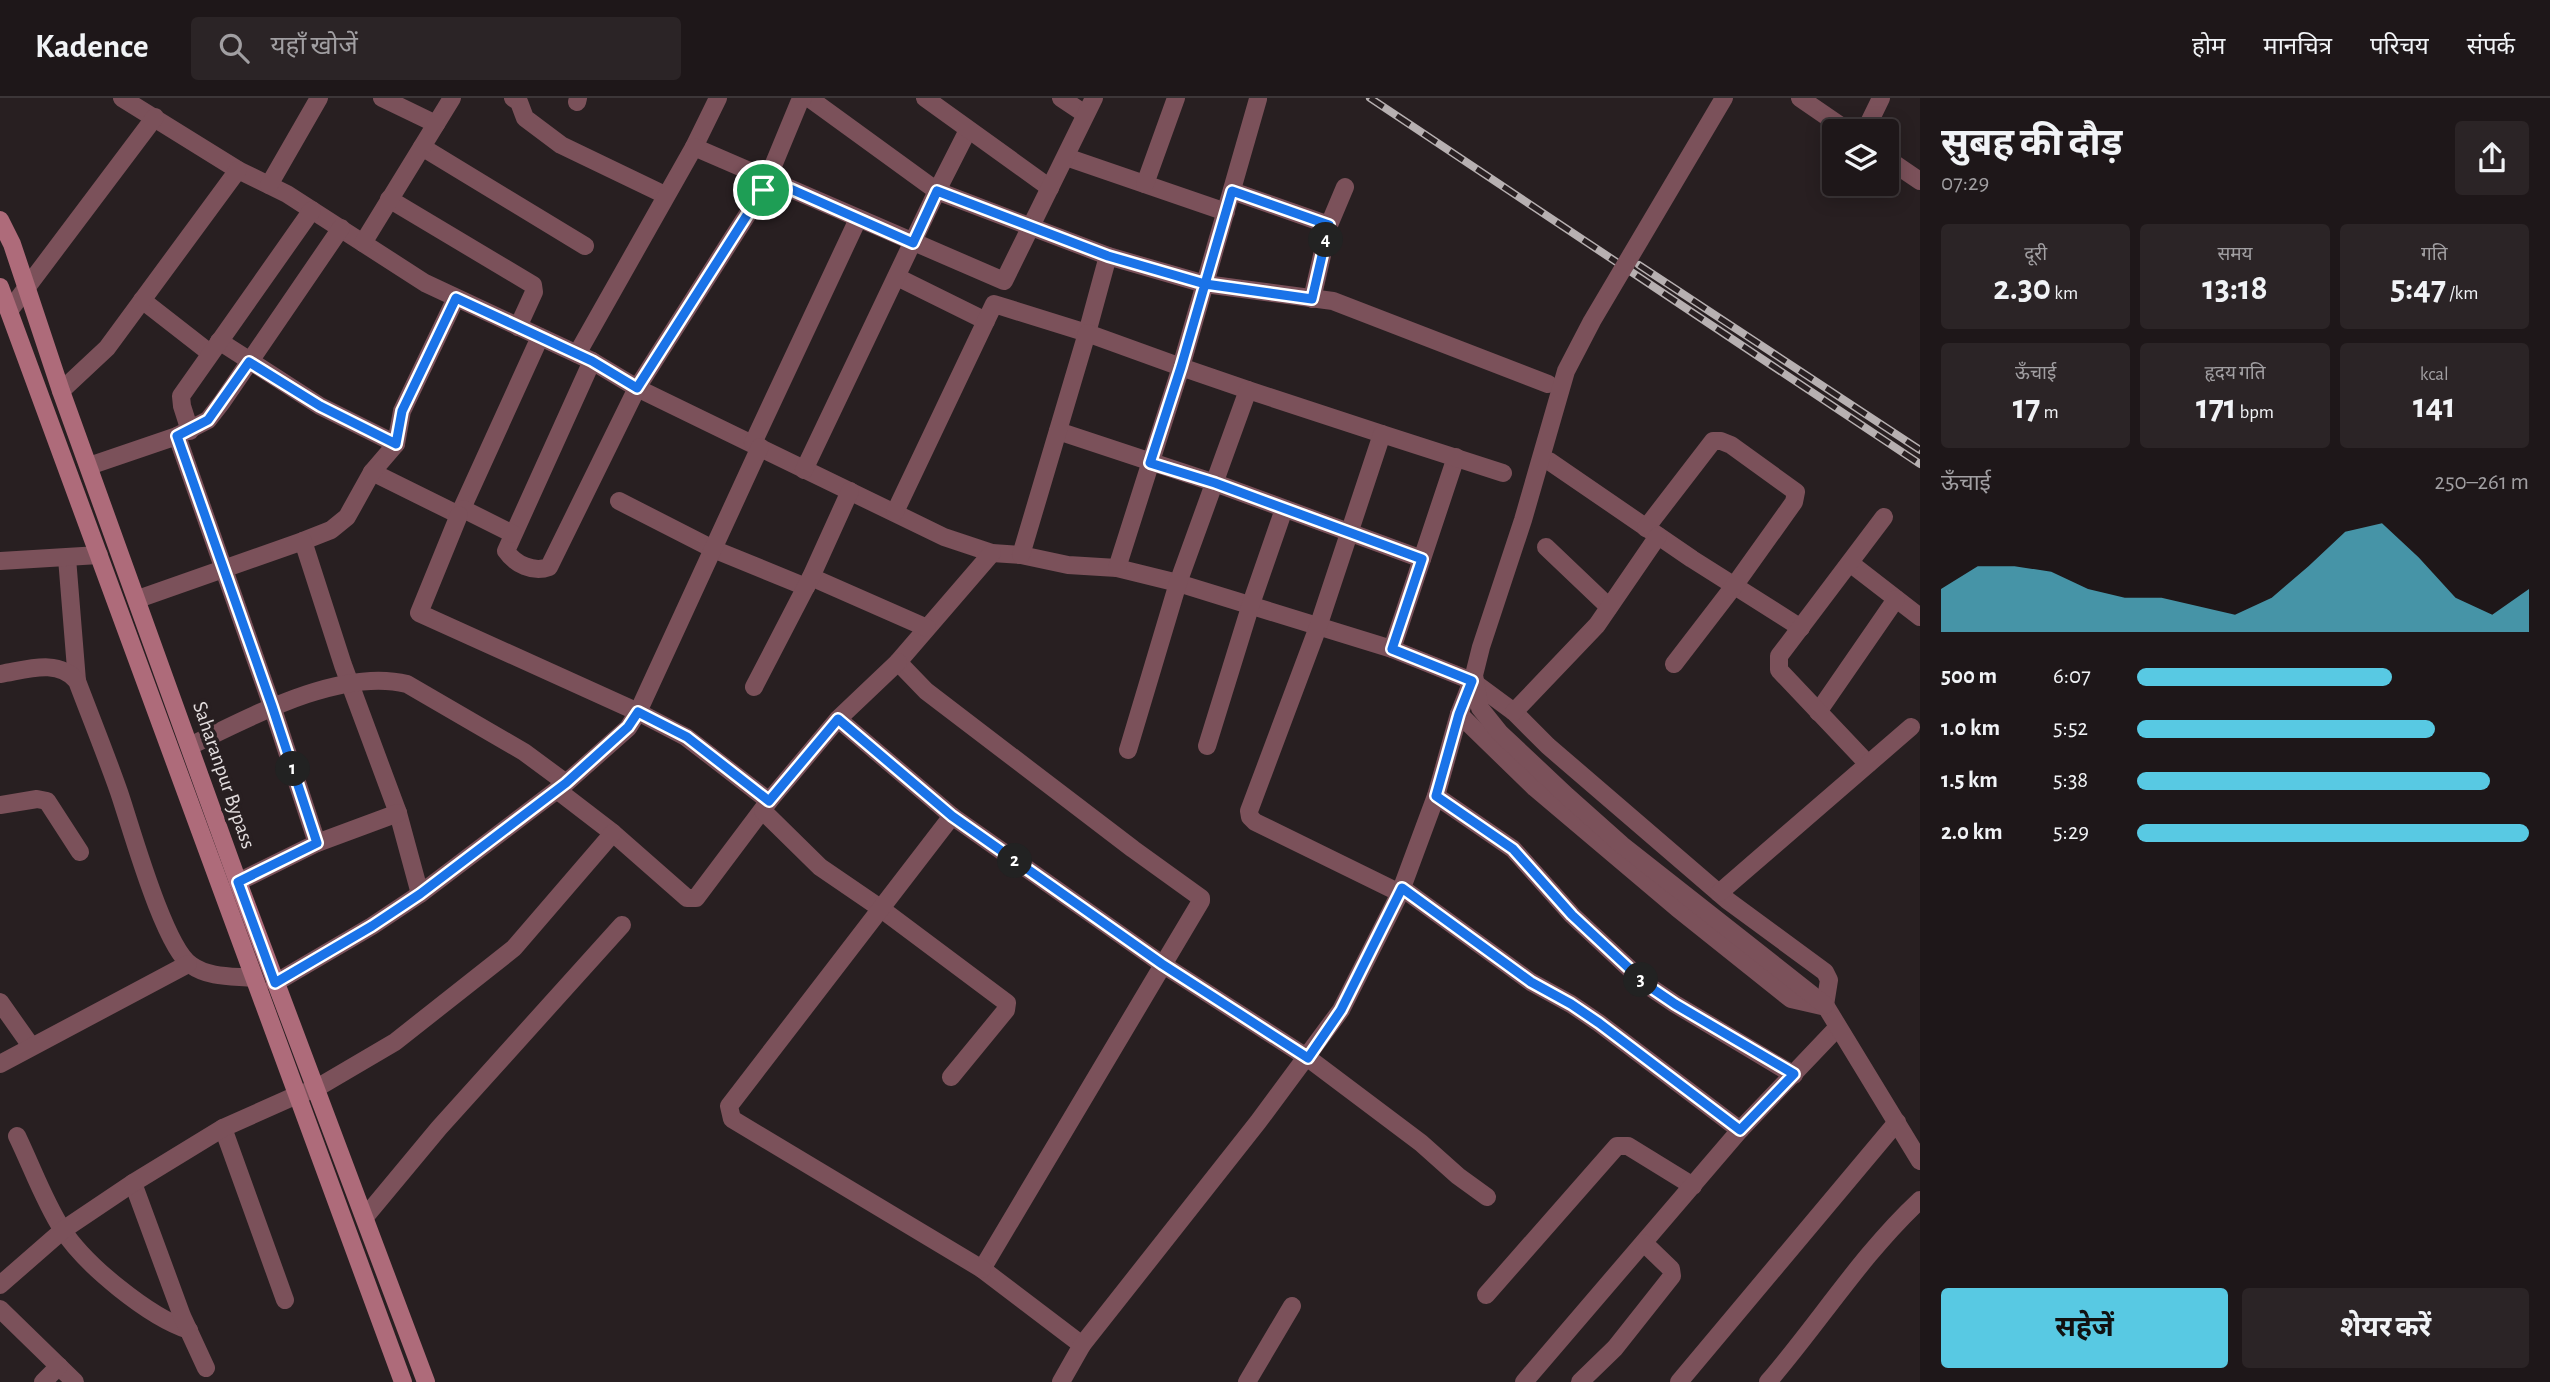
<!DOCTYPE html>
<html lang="hi">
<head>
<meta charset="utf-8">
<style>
	:root { --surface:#1e1719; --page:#2b2426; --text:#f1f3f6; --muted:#a19fa2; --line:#3c3638; --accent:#58c9e3 }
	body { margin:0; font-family:"Alegreya Sans","Noto Sans Devanagari",sans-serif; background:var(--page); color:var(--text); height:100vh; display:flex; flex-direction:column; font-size:26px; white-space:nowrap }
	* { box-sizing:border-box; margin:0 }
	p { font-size:23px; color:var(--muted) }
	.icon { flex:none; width:38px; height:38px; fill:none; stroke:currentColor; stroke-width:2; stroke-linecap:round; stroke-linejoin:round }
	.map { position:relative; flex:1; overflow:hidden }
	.sheet { display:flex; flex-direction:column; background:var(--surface); width:630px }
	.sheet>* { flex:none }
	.fabs { position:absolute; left:1822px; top:21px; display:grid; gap:14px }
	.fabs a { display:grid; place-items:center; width:77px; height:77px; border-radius:7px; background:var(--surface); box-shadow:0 4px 18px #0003,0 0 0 2px var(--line); font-size:35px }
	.pin { position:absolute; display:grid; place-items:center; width:60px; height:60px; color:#fff; margin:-30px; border:4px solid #fff; border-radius:50%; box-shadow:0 2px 7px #0007 }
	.km { position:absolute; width:35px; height:35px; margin:-18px; border-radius:50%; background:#222; color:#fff; font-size:19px; line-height:35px; text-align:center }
	.round { display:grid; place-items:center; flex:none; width:74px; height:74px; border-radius:7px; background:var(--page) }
	.summary { display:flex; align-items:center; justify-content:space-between; height:119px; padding:0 21px }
	h1 { font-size:38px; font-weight:700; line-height:52px }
	.stats { display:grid; grid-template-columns:repeat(3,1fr); gap:10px; height:119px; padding:7px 21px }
	.stats div { display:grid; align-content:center; border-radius:7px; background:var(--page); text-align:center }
	.stats b { font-size:35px; font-weight:700 }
	.stats small { font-size:19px; font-weight:400 }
	.stats p { font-size:19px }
	.chart { height:196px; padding:14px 21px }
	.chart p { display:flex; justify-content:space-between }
	.chart svg { width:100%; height:126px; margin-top:7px; fill:var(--accent); opacity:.7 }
	.action { display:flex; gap:14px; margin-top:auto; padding:14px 21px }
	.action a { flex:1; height:80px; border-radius:7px; background:var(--accent); color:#111; font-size:28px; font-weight:700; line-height:80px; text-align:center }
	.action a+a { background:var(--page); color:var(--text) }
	ul { padding:0 21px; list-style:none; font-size:23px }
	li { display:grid; grid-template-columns:112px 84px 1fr; align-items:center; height:52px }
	li i { height:18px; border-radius:9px; background:var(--accent) }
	header { display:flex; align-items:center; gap:42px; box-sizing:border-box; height:98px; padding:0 35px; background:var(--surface); border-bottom:2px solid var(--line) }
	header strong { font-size:33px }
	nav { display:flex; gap:38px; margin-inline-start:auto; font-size:24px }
	.search { width:490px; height:63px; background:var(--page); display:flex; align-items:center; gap:18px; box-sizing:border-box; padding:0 24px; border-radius:7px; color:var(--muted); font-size:26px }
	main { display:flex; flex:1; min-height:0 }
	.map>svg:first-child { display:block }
</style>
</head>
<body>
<header>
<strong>Kadence</strong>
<div class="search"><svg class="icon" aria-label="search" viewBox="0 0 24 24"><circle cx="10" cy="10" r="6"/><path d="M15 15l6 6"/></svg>यहाँ खोजें</div>
<nav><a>होम</a><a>मानचित्र</a><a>परिचय</a><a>संपर्क</a></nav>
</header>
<main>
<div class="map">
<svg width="1920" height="1284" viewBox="0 0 1920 1284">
	<rect width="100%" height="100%" fill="#281f21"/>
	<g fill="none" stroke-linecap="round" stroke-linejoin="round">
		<!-- minor -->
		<g stroke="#7b515a" stroke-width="18">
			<polyline points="122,0 238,72 287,96 425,185 592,263 637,290 944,439 992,455 1021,457 1068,467 1117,470 1178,485 1392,551 1472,583 1514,614 1548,648 1727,802 1825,874 1829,882 1825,907"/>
			<polyline points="382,0 436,26"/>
			<polyline points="513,0 519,4 525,20 561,47 665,97"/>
			<polyline points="809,0 937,93 968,32"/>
			<polyline points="925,0 1050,90"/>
			<polyline points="1061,0 1085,16"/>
			<polyline points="577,4 578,0"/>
			<polyline points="1865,33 1881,0"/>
			<polyline points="422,49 585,148"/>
			<polyline points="694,49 718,0"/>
			<polyline points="1066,59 1226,114"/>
			<polyline points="1145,86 1176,0"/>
			<polyline points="269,87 319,0"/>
			<polyline points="1232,93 1329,127"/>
			<polyline points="389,101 533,187 534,194 518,229"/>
			<polyline points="363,145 452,0"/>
			<polyline points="897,179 986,223"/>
			<polyline points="1312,201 1329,127 1345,89"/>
			<polyline points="142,202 210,255"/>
			<polyline points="9,213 155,19"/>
			<polyline points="219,243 320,308 396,346"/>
			<polyline points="577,256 694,49 1004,183 1094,0"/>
			<path d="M592,263L506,453C515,466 533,475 549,469L637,290L763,92L799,5L803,0"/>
			<polyline points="61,293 107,250 238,72"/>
			<polyline points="190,333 182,308 181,298 312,112"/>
			<polyline points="1058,333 1215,385 1422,461"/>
			<polyline points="177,338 208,322 222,304 341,130"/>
			<polyline points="753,345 858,121"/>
			<polyline points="1549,363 1692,461 1801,530"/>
			<polyline points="89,368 177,338 272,608 317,745"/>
			<polyline points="804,372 937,93 1108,158 1205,186 1333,203 1548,286"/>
			<polyline points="372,374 459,417 540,239"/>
			<polyline points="619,403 713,451 806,489"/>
			<polyline points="463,411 513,436"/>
			<polyline points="895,414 994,206 1087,235 1108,158"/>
			<polyline points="459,417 419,515 638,614 686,639 769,703"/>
			<polyline points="1646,430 1713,343 1721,343 1731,347 1796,394 1794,404 1734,488 1674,566"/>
			<polyline points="303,443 331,432 347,419 372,374 396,346 402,313 456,200"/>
			<polyline points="1546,449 1609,509"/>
			<polyline points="992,455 898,564 926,593 1133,751 1201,800 1201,803 982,1171 1082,1247"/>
			<polyline points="1021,457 1087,235 1181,269 1258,1"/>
			<polyline points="67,460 77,583"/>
			<polyline points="0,463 99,457"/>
			<polyline points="1850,465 1920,519"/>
			<polyline points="1117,470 1181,269 1248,292"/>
			<polyline points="811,479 927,530"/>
			<polyline points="138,501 303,443 343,567 398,715 420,796"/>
			<polyline points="1392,551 1456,359"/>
			<path d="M0,576C26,572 58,560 77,583C91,620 106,657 119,694C131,729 164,849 191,867C209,880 233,878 253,880"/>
			<polyline points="754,589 811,479 850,393"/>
			<polyline points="1514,614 1597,527 1658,438"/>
			<polyline points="1818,614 1896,501"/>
			<polyline points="1459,616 1535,690 1677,810 1791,901 1826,909"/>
			<polyline points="838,621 952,718 1162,866 1308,960 1421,1045 1458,1078 1487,1099"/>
			<path d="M190,648C248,620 341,569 407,586L524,654L566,685"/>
			<polyline points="1207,648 1251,506 1284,411"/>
			<polyline points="1128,652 1178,485 1248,292 1382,336"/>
			<polyline points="1868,666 1779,572 1779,558 1884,419"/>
			<polyline points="557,692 613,735 687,800 696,800 769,703 838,621 898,564"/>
			<polyline points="1436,698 1513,751 1572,817 1647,887 1675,906 1794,977"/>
			<polyline points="0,707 37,701 47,703 80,754"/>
			<polyline points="763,713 820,769 880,810 1007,905 1006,912 951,979"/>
			<polyline points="952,718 729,1008 732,1021 982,1171"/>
			<polyline points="238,784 317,745 398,715"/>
			<polyline points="1402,790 1531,884 1571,906 1599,925 1740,1032"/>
			<polyline points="1400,795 1255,724 1250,719 1249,713 1318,529 1382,336 1503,375"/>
			<polyline points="1719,795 1911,629"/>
			<polyline points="275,885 372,828 420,796 566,685 628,630 638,614 760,349"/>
			<polyline points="0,904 31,948"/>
			<polyline points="0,966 188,866"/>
			<polyline points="223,1030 285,1202"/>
			<path d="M17,1038C32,1069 44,1103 62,1131C85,1167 149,1219 189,1232"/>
			<polyline points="133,1085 182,1218 206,1270"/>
			<polyline points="365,1119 439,1030 622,827"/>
			<polyline points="0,1187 63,1132 133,1085 223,1030 297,997 315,991 395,944 514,850 613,735"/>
			<polyline points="1486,1197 1617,1048 1628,1048 1693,1088"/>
			<polyline points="0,1211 75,1284"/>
			<polyline points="43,1284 59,1268"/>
			<polyline points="1061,1284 1082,1247 1258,1024 1341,912 1400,795 1436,698 1459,616 1472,583"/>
			<polyline points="1247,1284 1292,1208"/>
			<polyline points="1524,1284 1740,1032 1838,929"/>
			<polyline points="1580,1284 1615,1250 1672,1178 1671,1171 1644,1145"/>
			<polyline points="1679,1284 1897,1024"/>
			<path d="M1768,1284C1819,1225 1862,1156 1920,1102"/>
		</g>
		<!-- tertiary -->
		<g stroke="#7b515a" stroke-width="18">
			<polyline points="1800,0 1848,33"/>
			<polyline points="1886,60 1920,83"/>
			<polyline points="1825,907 1920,1063"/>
		</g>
		<!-- secondary -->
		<g stroke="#ae6b7a" stroke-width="18">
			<polyline points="0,122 12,146 61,293 238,784 426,1284"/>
			<polyline points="0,189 403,1284"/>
		</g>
		<defs>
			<g id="rail">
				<polyline points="1370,0 1920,366"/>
				<polyline points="1639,167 1920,352"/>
			</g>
		</defs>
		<!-- rail casing -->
		<use href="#rail" stroke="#b7b0b1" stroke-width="8"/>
		<!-- rail -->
		<use href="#rail" stroke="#281f21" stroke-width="5" stroke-dasharray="16" stroke-linecap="butt"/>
		<!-- tertiary-bridge -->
		<polyline stroke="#7b515a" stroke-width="18" points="1724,0 1592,223 1566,273 1523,422 1481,549 1474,577 1480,610 1500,635 1567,698 1622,747 1825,907"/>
	</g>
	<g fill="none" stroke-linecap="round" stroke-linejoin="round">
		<defs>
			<polyline id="route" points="763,92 637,290 592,263 456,200 402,313 396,346 320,308 249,264 208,322 177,338 272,608 317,745 238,784 275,885 372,828 420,796 566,685 628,629 638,614 687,639 769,703 838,621 952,718 1162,866 1308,960 1341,912 1402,790 1531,884 1571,906 1599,925 1740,1032 1794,976 1675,906 1647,887 1572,817 1513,751 1436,698 1459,616 1472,583 1392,551 1422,461 1215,385 1150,365 1181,269 1205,186 1312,201 1329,127 1232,93 1205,186 1108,158 937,93 913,145 768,81 763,92"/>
		</defs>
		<!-- route casing -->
		<use href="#route" stroke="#fff" stroke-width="14"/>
		<!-- route -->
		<use href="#route" stroke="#1a73e8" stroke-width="9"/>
	</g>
	<g text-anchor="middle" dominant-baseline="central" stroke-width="7" stroke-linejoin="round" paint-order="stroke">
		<!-- street labels -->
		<g font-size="21" fill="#e3ddde" stroke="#281f21">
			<text transform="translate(224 677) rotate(71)">Saharanpur Bypass</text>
		</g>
	</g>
</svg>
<div class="fabs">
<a><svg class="icon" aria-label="layers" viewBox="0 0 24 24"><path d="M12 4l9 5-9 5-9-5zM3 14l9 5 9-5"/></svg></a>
</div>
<div class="pin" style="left:763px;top:92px;background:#1e9e55"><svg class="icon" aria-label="arrive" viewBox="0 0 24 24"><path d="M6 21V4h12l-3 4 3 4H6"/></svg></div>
<b class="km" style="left:293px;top:671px">1</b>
<b class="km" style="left:1015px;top:763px">2</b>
<b class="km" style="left:1641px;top:882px">3</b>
<b class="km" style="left:1326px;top:142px">4</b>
</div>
<section class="sheet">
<div class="summary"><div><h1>सुबह की दौड़</h1><p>07:29</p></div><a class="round"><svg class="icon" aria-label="share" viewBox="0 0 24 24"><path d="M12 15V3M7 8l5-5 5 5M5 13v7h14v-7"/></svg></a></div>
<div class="stats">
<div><p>दूरी</p><b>2.30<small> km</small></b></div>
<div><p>समय</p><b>13:18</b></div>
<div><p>गति</p><b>5:47<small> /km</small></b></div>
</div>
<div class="stats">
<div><p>ऊँचाई</p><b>17<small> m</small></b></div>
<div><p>हृदय गति</p><b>171<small> bpm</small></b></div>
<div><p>kcal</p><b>141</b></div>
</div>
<div class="chart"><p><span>ऊँचाई</span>250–261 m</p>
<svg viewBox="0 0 160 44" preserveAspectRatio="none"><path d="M0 44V29L10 21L20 21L30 23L40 29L50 32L60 32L70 35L80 38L90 32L100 21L110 9L120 6L130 18L140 32L150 38L160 29V44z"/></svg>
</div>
<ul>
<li><b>500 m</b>6:07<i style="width:65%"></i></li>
<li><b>1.0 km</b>5:52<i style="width:76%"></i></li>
<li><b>1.5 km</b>5:38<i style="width:90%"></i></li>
<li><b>2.0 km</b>5:29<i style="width:100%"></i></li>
</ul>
<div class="action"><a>सहेजें</a><a>शेयर करें</a></div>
</section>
</main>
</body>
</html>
